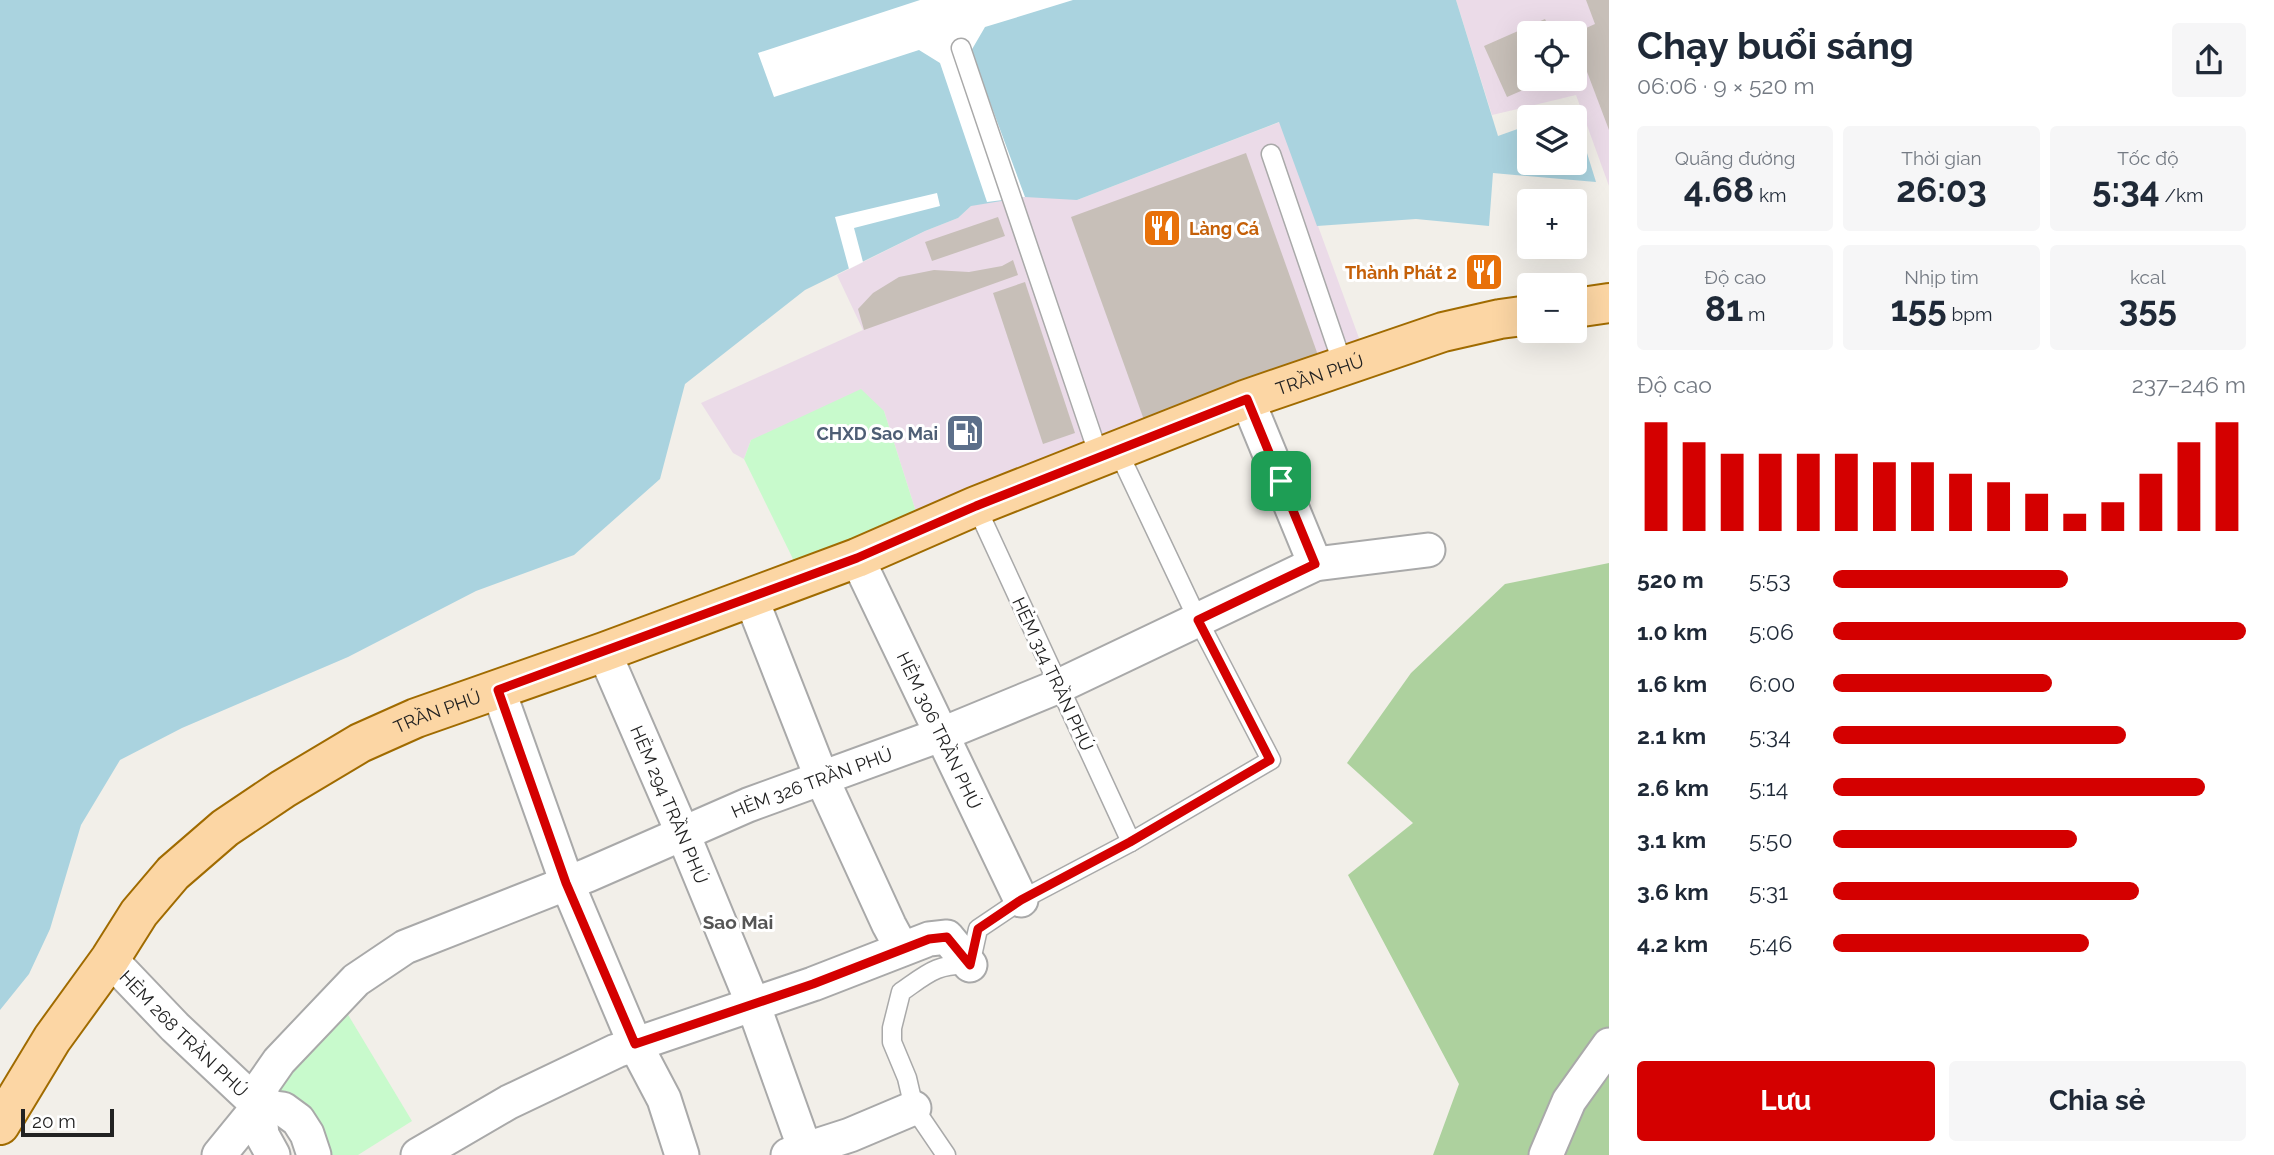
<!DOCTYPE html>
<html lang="vi">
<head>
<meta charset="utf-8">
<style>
	:root { --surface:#fff; --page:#f6f6f7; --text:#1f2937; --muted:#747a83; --accent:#d40000 }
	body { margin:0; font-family:Raleway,sans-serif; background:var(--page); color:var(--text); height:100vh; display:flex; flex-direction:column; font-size:26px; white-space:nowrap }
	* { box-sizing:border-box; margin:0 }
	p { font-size:23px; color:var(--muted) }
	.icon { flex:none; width:38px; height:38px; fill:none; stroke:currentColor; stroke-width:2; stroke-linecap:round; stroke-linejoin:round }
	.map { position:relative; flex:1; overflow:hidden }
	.side { display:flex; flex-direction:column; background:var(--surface); width:665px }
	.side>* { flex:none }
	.fabs { position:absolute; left:1517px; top:21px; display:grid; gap:14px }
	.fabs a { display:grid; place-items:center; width:70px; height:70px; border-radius:7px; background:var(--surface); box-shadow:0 7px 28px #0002; font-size:35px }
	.scale { position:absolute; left:21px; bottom:18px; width:93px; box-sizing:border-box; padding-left:7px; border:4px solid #222; border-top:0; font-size:19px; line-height:24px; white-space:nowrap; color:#222; -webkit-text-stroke:5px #fff; paint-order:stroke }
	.pin { position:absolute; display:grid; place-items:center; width:60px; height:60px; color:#fff; margin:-30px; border-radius:14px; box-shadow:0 4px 10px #0006 }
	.round { display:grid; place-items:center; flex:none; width:74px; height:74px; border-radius:7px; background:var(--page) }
	.overview { display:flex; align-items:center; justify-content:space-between; height:119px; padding:0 28px }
	h1 { font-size:38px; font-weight:700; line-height:52px }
	.metrics { display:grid; grid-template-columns:repeat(3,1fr); gap:10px; height:119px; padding:7px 28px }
	.metrics div { display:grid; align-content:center; border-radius:7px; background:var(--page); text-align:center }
	.metrics b { font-size:35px; font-weight:700 }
	.metrics small { font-size:19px; font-weight:400 }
	.metrics p { font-size:19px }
	.chart { height:196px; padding:14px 28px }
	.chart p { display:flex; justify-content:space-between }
	.chart svg { width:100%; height:126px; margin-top:7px; stroke:var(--accent); stroke-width:6 }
	.button { display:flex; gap:14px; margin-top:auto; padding:14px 28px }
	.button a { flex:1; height:80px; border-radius:7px; background:var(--accent); color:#fff; font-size:28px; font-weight:700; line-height:80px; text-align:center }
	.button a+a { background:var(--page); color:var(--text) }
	ul { padding:0 28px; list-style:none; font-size:23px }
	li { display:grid; grid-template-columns:112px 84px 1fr; align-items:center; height:52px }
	li i { height:18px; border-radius:9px; background:var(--accent) }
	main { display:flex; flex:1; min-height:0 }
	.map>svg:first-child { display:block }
</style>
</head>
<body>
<main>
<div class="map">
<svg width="1609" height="1155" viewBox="0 0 1609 1155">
	<rect width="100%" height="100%" fill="#f2efe9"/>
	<!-- industrial -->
	<g fill="#ebdbe8" fill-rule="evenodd">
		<path d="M1456,0H1609V186L1576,95L1492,115ZM1530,33H1575V79H1530Z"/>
		<polygon points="940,63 1077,200 1280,122 1363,349 917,515 884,411 751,440 744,459 733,453 701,403 863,330 837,275 925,231 958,218 971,206"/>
	</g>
	<!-- forest -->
	<polygon fill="#add19e" points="1609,563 1609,1155 1433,1155 1459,1084 1348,875 1413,823 1347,763 1411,673 1505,584"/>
	<!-- park -->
	<g fill="#c8facc">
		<polygon points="861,389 884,411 917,515 794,561 744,459 751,440"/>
		<polygon points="347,1013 412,1121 358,1155 325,1155 275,1085"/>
	</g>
	<!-- water -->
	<polygon fill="#aad3df" points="0,0 1456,0 1498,136 1529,125 1530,163 1575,163 1575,117 1549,117 1573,108 1596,182 1493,173 1489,226 1416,219 1317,226 1279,122 1077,200 1025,197 971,206 958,218 925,231 805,290 685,384 660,479 574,555 476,591 348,657 182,728 120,760 81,825 50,929 29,974 0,1010"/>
	<!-- pier -->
	<g fill="#fff">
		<polygon points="920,0 1073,0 985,27 971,51 1025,197 987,202 940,63 919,50 774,97 758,53"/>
		<polygon points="937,193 940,206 854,228 863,262 849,269 835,217"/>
	</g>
	<!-- building -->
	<g fill="#c7bfb8">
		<polygon points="1586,0 1609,0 1609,130 1575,40 1575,33 1595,24"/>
		<polygon points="1545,19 1552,33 1530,33 1530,79 1549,79 1507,97 1484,46"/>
		<polygon points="1246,153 1319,358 1144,420 1071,217"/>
		<polygon points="998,217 1005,236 932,261 925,242"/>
		<polygon points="1013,260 1018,275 864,330 858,309 873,293 899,277 934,270 969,272 1002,266"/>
		<polygon points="1025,282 1075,433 1043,444 993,293"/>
	</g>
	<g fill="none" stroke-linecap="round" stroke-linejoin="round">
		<defs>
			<g id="service">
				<polyline points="961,48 1099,456"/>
				<polyline points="1271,154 1343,365"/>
				<polyline points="976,506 1131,842"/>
				<path d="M946,1155L914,1108L907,1078L892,1042V1028L901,992C927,974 937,963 970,965L978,929L1021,900L1131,842L1271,760L1198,620L1117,449"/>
			</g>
			<g id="minor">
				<polyline points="1247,399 1315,564"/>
				<path id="s1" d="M857,558L1021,900"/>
				<polyline points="751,598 822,779 889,925 902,949"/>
				<path id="s2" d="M604,652L683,834L753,1004L807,1155"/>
				<polyline points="498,689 567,883 635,1044 664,1099 682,1155"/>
				<path id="s3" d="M110,959L175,1027L259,1106L283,1109L298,1120L307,1134L314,1155"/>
				<polyline points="219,1155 259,1106"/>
				<path id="s4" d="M273,1155L262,1135L259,1106L263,1084L279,1061L356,980L405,947L588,875L748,805L940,735L1059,686L1315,564L1428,550"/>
				<polyline points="418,1155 509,1102 616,1051 813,984 929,939 947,937 970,965"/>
				<polyline points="788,1155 850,1135 914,1108"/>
				<polyline points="1546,1155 1569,1101 1609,1045"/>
			</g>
			<g id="primary">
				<polyline points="1575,308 1609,303"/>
				<path id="s5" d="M0,1125L52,1039L110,959L139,913L173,873L225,828L283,789L360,743L416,718L604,652L857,558L976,506L1247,399L1443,332L1500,319L1530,315"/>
			</g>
		</defs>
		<!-- service casing -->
		<use href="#service" stroke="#a9a9a9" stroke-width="21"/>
		<!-- minor casing -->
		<use href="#minor" stroke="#a9a9a9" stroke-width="37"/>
		<!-- primary casing -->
		<use href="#primary" stroke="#a06b00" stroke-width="42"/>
		<!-- service -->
		<use href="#service" stroke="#fff" stroke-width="18"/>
		<!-- minor -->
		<use href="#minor" stroke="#fff" stroke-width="33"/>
		<!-- primary -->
		<use href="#primary" stroke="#fcd6a4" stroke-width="38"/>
	</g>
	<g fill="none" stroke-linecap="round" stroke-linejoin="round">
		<defs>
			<polygon id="route" points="1247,399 1315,564 1198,620 1270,760 1130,842 1021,900 978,929 970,965 947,937 929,939 813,984 635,1044 566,883 498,690 857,558 976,506"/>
		</defs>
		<!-- route casing -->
		<use href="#route" stroke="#fff" stroke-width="14"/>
		<!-- route -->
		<use href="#route" stroke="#d40000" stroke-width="9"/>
	</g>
	<!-- icons -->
	<defs>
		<symbol id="restaurant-square" viewBox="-11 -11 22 22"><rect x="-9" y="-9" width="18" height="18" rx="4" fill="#e8710a" stroke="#fff"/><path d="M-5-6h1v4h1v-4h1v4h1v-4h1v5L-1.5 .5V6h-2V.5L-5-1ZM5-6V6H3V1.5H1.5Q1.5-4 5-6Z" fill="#fff"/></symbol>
		<symbol id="fuel-square" viewBox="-11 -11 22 22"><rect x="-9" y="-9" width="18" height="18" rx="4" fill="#5c6f8a" stroke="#fff"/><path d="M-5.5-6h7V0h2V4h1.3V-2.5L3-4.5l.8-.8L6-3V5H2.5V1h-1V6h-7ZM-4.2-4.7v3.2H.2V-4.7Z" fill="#fff"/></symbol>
	</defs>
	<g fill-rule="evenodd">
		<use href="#restaurant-square" x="1140" y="206" width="44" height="44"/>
		<use href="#restaurant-square" x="1462" y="250" width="44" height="44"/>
		<use href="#fuel-square" x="943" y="411" width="44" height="44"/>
	</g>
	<g text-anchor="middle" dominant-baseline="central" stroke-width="6" stroke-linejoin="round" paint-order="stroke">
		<!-- food labels -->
		<g font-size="18" font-weight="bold" fill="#c56008" stroke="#fff" text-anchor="start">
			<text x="1189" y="228">Làng Cá</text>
			<text x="1457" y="272" text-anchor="end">Thành Phát 2</text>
		</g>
		<!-- street labels -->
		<g font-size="18" fill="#222" stroke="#fff">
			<text stroke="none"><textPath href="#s5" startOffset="1563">TRẦN PHÚ</textPath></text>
			<text transform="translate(1053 674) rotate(65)">HẺM 314 TRẦN PHÚ</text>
			<text stroke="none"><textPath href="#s5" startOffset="618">TRẦN PHÚ</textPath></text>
			<text stroke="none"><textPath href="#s1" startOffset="191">HẺM 306 TRẦN PHÚ</textPath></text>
			<text stroke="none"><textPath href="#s4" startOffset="712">HẺM 326 TRẦN PHÚ</textPath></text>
			<text stroke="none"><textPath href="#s2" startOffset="166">HẺM 294 TRẦN PHÚ</textPath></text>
			<text stroke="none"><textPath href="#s3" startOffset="105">HẺM 268 TRẦN PHÚ</textPath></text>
		</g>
		<!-- service labels -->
		<g font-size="18" font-weight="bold" fill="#4e5e75" stroke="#fff" text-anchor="end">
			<text x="938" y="433">CHXD Sao Mai</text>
		</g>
		<!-- neighbourhood labels -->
		<g font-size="19" font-weight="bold" fill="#555" stroke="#fff">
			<text x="738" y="922">Sao Mai</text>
		</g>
	</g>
</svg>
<div class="fabs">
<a><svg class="icon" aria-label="locate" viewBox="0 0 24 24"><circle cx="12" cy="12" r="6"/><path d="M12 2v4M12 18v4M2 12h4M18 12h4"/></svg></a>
<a><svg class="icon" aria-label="layers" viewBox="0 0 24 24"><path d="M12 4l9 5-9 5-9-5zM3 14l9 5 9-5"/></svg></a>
<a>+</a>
<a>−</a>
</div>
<div class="scale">20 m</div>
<div class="pin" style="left:1281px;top:481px;background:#1e9e55"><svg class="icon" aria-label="arrive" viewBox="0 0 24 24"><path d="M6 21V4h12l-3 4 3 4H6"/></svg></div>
</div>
<section class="side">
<div class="overview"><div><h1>Chạy buổi sáng</h1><p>06:06 · 9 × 520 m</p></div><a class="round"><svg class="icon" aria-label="share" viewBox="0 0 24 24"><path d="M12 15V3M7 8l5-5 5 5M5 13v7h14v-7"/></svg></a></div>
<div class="metrics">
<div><p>Quãng đường</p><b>4.68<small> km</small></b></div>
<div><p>Thời gian</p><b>26:03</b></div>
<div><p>Tốc độ</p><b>5:34<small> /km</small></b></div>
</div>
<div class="metrics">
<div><p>Độ cao</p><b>81<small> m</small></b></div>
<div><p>Nhịp tim</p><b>155<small> bpm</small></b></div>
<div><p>kcal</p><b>355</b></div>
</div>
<div class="chart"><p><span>Độ cao</span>237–246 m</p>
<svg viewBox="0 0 160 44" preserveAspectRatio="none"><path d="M5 44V6M15 44V13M25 44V17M35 44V17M45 44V17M55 44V17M65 44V20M75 44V20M85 44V24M95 44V27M105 44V31M115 44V38M125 44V34M135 44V24M145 44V13M155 44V6"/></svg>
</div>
<ul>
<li><b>520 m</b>5:53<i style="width:57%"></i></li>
<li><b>1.0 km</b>5:06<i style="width:100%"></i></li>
<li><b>1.6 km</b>6:00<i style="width:53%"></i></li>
<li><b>2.1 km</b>5:34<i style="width:71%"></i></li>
<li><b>2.6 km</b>5:14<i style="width:90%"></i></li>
<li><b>3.1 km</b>5:50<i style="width:59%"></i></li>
<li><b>3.6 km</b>5:31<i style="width:74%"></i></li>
<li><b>4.2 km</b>5:46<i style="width:62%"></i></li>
</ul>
<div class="button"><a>Lưu</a><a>Chia sẻ</a></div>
</section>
</main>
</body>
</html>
